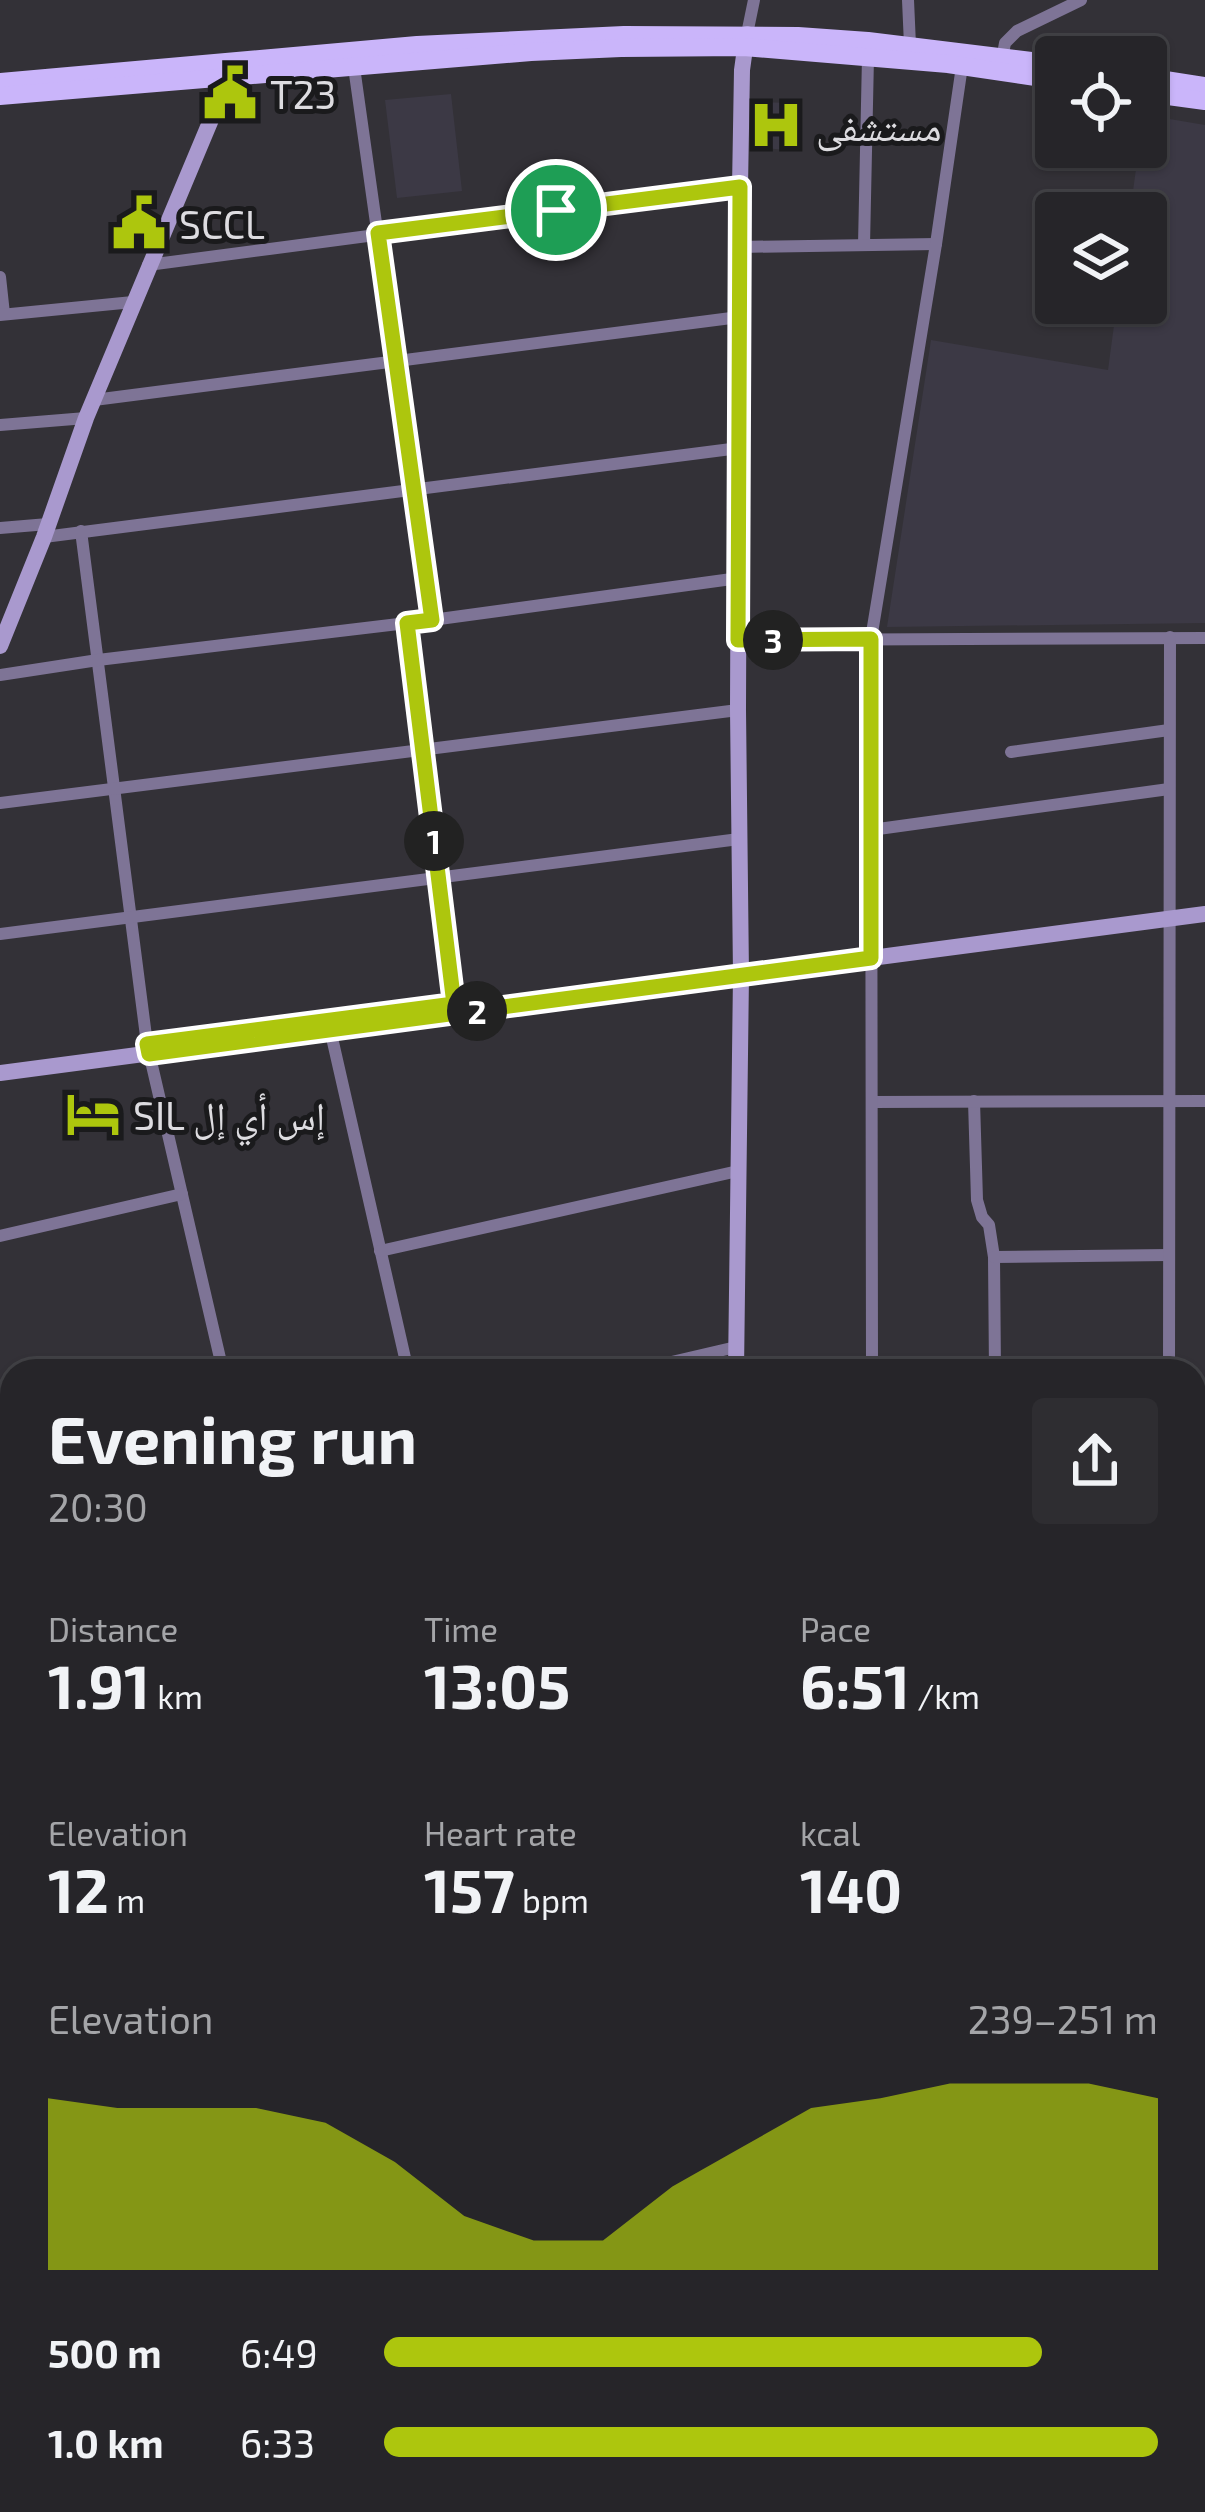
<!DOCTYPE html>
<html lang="en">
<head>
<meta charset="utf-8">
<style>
	:root { --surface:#262529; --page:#2e2d31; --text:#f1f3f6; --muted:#a4a5a8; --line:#424246; --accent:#adc60d }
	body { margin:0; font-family:"Exo 2","Noto Naskh Arabic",sans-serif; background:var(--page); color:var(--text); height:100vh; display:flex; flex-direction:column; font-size:45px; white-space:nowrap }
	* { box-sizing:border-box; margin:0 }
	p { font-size:39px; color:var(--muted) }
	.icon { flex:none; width:66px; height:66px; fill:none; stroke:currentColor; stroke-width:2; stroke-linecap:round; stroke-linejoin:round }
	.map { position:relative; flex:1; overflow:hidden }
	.drawer { position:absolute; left:0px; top:1359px; width:1206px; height:1155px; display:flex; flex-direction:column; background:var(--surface); border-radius:36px 36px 0 0; box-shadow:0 3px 9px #0004,0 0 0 3px var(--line) }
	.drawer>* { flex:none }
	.fabs { position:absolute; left:1035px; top:36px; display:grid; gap:24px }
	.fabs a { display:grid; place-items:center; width:132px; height:132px; border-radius:12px; background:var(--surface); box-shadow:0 3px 9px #0004,0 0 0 3px var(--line); font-size:60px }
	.pin { position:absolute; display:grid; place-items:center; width:102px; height:102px; color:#fff; margin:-51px; border:6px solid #fff; border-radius:50%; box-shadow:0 3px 12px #0007 }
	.km { position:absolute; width:60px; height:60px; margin:-30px; border-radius:50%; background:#222; color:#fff; font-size:33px; line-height:60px; text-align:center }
	.round { display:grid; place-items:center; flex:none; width:126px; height:126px; border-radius:12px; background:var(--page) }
	.head { display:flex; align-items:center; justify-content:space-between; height:204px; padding:0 48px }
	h1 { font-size:66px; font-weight:700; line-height:90px }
	.metrics { display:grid; grid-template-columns:repeat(3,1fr); gap:18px; height:204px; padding:12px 48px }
	.metrics div { display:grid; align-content:center }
	.metrics b { font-size:60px; font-weight:700 }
	.metrics small { font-size:33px; font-weight:400 }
	.metrics p { font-size:33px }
	.chart { height:336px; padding:24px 48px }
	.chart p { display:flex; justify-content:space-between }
	.chart svg { width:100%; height:216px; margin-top:12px; fill:var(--accent); opacity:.7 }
	ul { padding:0 48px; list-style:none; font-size:39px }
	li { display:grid; grid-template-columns:192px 144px 1fr; align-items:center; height:90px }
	li i { height:30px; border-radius:15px; background:var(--accent) }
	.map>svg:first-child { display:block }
</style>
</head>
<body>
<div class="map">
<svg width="1205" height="2512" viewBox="0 0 1205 2512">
	<rect width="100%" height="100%" fill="#333137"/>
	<!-- built -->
	<g fill="#3c3945">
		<polygon points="451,94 462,191 397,198 385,100"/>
		<polygon points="756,102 797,103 796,151 755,147"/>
		<polygon points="1146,115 1205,125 1205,623 887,627 931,340 1108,370 1117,303 1146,303 1146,213 1130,213 1139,147 1146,147"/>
	</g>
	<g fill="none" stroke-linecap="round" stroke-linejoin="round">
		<!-- street -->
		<g stroke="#7e7496" stroke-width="12">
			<polyline points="908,0 910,45"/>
			<polyline points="747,34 754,0"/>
			<polyline points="1001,65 1005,43 1017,31 1081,0"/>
			<polyline points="354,67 432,620"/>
			<polyline points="864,245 868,57"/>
			<polyline points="739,247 936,244"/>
			<polyline points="148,265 740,187"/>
			<polyline points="0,277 4,314"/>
			<polyline points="0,315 133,302"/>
			<polyline points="94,400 739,317"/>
			<polyline points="0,425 86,418"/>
			<polyline points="0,528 48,524"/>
			<polyline points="81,531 147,1044 223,1371"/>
			<polyline points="44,537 739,448"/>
			<polyline points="407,623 456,1014"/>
			<polyline points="738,640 1205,638"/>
			<polyline points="0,675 98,660 432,620 739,578"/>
			<polyline points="1011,752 1169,730"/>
			<polyline points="0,803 738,710"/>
			<polyline points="871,830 1169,789"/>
			<polyline points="0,934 739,839"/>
			<polyline points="330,1029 408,1371"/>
			<polyline points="974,1101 977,1200 982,1217 989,1225 994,1257 995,1371"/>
			<polyline points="872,1102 1205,1101"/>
			<polyline points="0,1236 182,1194"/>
			<polyline points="380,1251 738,1171"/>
			<polyline points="994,1257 1169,1255"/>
			<polyline points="178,1371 221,1361"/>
			<polyline points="633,1371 736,1347"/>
			<polyline points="872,1371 871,639 936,244 962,66"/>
			<polyline points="1169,1371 1170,637"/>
			<polyline points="1194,1386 1205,1386"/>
			<polyline points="0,1412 12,1410"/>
			<polyline points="1194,1526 1205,1526"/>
			<polyline points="0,1603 12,1600"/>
			<polyline points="1194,1788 1205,1788"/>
			<polyline points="0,1815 12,1812"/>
			<polyline points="0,1925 12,1922"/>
			<polyline points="0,2031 12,2028"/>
			<polyline points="1194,2065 1205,2066"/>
			<polyline points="0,2143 12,2140"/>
			<polyline points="1194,2194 1205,2194"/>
			<polyline points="0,2318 12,2321"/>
			<polyline points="1194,2323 1205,2323"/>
			<polyline points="0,2400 12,2401"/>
			<polyline points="490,2502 493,2512"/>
			<polyline points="872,2502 872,2512"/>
			<polyline points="2,2512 12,2469"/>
		</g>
		<!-- secondary -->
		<g stroke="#a999ce" stroke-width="16">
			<polyline points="0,646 44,537 86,418 213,115 229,67"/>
			<polyline points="0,1073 1205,914"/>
			<polyline points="736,1371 741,975 738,710 740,187 742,70 747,34"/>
			<polyline points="0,1684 12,1736"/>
			<polyline points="191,2502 194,2512"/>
			<polyline points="740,2502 740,2512"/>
		</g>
		<!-- primary -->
		<g stroke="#cab5fa" stroke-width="18">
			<polyline points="1146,77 1205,86"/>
			<polyline points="0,82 417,45 624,35 798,36 868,41 1056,64"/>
			<polyline points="1146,93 1205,101"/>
			<polyline points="0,96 531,52 621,48 744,47 948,64 1056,80"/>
		</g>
	</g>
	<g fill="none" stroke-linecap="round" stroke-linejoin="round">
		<defs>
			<polygon id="route" points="740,187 738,640 871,639 871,958 149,1054 147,1044 454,1004 407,623 432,620 378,233"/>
		</defs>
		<!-- route casing -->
		<use href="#route" stroke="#fff" stroke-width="24"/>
		<!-- route -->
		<use href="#route" stroke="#adc60d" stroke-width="15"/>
	</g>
	<!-- icons -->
	<defs>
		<symbol id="civic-bare" viewBox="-9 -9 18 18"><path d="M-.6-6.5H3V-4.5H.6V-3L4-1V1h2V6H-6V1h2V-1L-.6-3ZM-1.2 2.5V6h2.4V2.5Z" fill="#adc60d" stroke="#1a1a1c" stroke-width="2.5" paint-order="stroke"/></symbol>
		<symbol id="hospital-bare" viewBox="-9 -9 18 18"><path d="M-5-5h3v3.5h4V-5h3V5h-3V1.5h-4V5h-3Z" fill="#adc60d" stroke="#1a1a1c" stroke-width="2.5" paint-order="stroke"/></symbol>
		<symbol id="hotel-bare" viewBox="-9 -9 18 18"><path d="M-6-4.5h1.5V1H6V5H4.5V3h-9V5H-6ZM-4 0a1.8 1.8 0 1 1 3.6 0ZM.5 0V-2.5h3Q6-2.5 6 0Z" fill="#adc60d" stroke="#1a1a1c" stroke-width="2.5" paint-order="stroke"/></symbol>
	</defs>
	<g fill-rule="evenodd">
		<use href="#civic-bare" x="192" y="55" width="76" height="76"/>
		<use href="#hospital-bare" x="738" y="87" width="76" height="76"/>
		<use href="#civic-bare" x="101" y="185" width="76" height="76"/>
		<use href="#hotel-bare" x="55" y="1076" width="76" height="76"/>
	</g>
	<g text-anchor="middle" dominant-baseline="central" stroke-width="10" stroke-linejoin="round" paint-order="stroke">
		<!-- poi labels -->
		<g font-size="39" fill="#dddce0" stroke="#1a1a1c" text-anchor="start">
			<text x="270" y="93">T23</text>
			<text x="816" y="125">مستشفى</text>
			<text x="179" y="223">SCCL</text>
			<text x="133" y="1114">SIL إس أي إل</text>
		</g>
	</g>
</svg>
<div class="fabs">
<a><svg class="icon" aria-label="locate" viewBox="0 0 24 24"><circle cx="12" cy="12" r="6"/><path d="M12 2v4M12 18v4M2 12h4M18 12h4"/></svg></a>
<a><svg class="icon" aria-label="layers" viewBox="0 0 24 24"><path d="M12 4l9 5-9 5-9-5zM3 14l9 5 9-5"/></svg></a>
</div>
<div class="pin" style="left:556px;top:210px;background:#1e9e55"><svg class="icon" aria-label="arrive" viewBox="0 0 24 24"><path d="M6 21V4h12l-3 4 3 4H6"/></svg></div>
<b class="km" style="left:434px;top:841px">1</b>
<b class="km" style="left:477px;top:1011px">2</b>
<b class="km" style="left:773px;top:640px">3</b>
<section class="drawer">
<div class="head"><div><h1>Evening run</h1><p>20:30</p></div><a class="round"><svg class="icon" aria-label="share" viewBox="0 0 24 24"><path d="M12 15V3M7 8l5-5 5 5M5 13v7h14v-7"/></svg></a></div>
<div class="metrics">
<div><p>Distance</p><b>1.91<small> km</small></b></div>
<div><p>Time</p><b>13:05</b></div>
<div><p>Pace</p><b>6:51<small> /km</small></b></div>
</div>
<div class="metrics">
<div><p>Elevation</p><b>12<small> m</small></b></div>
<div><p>Heart rate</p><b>157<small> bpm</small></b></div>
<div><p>kcal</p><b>140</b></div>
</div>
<div class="chart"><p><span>Elevation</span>239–251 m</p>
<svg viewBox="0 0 160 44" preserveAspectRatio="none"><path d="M0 44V9L10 11L20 11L30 11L40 14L50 22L60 33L70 38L80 38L90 27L100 19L110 11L120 9L130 6L140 6L150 6L160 9V44z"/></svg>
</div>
<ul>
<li><b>500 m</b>6:49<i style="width:85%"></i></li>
<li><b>1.0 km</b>6:33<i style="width:100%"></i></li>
</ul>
</section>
</div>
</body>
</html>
